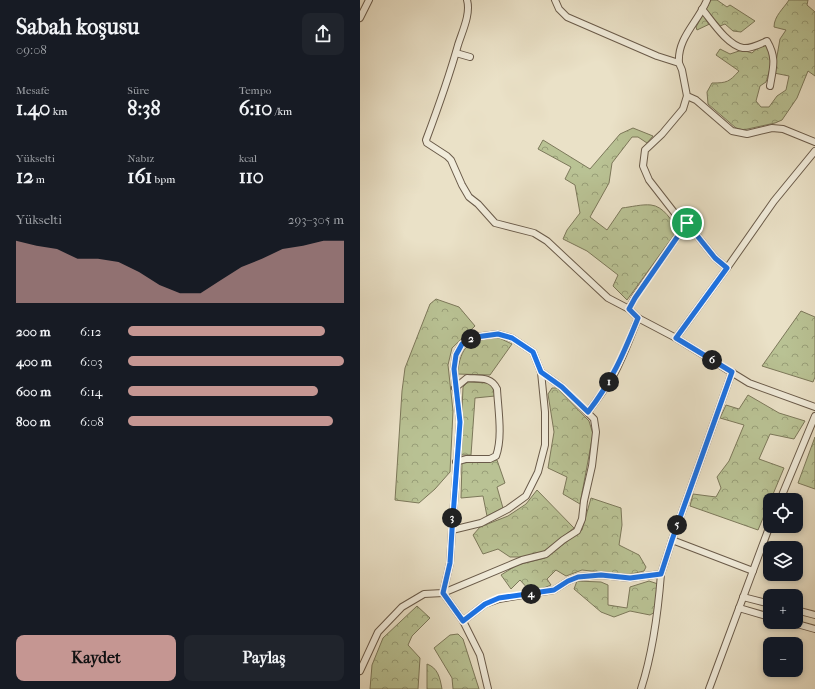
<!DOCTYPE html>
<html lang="tr">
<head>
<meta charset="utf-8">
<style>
	:root { --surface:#171b24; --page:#20242c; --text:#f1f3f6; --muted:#9ea1a6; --accent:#c59692 }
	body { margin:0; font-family:"IM FELL French Canon",serif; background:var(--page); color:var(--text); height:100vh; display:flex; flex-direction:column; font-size:15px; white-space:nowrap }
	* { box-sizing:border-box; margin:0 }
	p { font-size:13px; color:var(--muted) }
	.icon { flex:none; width:22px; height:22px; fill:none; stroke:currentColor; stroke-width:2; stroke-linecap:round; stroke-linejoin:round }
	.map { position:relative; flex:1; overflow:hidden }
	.panel { display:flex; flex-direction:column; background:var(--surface); width:360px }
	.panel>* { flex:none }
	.buttons { position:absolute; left:403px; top:493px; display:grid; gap:8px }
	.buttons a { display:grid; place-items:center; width:40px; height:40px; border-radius:8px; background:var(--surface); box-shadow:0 2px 6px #0003; font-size:20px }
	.pin { position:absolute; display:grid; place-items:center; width:34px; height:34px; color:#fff; margin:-17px; border:2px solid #fff; border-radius:50%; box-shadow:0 1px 4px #0007 }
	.km { position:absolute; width:20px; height:20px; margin:-10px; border-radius:50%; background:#222; color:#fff; font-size:11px; line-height:20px; text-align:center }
	.round { display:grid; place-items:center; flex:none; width:42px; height:42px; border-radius:8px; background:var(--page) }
	.summary { display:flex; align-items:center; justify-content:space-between; height:68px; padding:0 16px }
	h1 { font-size:22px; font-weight:700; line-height:30px }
	.metrics { display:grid; grid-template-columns:repeat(3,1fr); gap:6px; height:68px; padding:4px 16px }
	.metrics div { display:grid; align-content:center }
	.metrics b { font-size:20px; font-weight:700 }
	.metrics small { font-size:11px; font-weight:400 }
	.metrics p { font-size:11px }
	.chart { height:112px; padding:8px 16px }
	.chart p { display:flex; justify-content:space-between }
	.chart svg { width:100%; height:72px; margin-top:4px; fill:var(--accent); opacity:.7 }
	.button { display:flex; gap:8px; margin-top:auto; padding:8px 16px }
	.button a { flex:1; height:46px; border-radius:8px; background:var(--accent); color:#111; font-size:16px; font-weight:700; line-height:46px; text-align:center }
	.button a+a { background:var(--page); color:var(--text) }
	ul { padding:0 16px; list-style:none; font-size:13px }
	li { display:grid; grid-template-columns:64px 48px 1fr; align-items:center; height:30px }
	li i { height:10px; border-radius:5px; background:var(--accent) }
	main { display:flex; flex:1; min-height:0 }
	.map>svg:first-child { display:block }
</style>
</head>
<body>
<main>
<section class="panel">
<div class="summary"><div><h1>Sabah koşusu</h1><p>09:08</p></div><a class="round"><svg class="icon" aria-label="share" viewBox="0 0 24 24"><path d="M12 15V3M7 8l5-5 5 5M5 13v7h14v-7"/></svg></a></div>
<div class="metrics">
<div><p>Mesafe</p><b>1.40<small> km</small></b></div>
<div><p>Süre</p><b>8:38</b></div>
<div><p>Tempo</p><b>6:10<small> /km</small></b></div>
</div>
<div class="metrics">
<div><p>Yükselti</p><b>12<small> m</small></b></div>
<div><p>Nabız</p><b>161<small> bpm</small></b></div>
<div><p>kcal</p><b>110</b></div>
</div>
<div class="chart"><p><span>Yükselti</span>293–305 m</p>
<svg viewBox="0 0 160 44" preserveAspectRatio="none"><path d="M0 44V6L10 9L20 11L30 17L40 17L50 19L60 25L70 33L80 38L90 38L100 30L110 22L120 17L130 11L140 9L150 6L160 6V44z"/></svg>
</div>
<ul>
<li><b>200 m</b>6:12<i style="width:91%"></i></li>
<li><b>400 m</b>6:03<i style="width:100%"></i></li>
<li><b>600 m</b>6:14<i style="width:88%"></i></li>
<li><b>800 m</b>6:08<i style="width:95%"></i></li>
</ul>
<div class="button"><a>Kaydet</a><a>Paylaş</a></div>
</section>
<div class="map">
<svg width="455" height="689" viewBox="0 0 455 689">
	<defs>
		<pattern id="forest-crowns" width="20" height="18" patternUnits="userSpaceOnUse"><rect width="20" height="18" fill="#b9c294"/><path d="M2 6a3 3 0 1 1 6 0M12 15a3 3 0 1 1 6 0" fill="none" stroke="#989e78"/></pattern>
	</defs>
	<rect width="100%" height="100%" fill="#eae1c7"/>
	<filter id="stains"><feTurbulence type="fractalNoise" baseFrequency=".005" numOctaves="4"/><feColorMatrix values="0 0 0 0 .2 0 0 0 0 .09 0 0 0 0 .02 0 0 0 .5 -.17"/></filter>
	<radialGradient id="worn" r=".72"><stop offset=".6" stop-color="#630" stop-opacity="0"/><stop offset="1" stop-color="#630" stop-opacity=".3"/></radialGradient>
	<!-- forest -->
	<g fill="url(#forest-crowns)" stroke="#7c785a">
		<polygon points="351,0 357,0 367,7 370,5 395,21 381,32 373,31 365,24 360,26 356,21 337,30 336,27"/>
		<path d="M429,0H448L447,5L455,12V76L448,71L437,98L422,120L415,123L383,130L376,128L348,104L347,92L352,83C367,83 369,82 379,71L356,55L360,49L370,54L382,50L392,53L400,46L405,45C416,56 410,68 406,82L400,86L396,101L401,107H409L417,96L426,90L429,76L414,73L420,39L426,30L414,27C414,16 424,8 429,0Z"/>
		<path d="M273,128L293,136L287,143L278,137H272L252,163L249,183L230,217L247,230L262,208C271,207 282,204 291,205C303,206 313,221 317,231L267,300L253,286L258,275L227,251L203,239L207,230L220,213L215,185L205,179L211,167L178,149L183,140L230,169L260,134Z"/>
		<polygon points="76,299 99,307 115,326 92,348 88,365 93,411 90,472 75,489 59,503 35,500 42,391 45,368 70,304"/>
		<polygon points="441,311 455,317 455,377 453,382 402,366"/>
		<path d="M137,337L152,344L130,375L97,374C102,344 107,342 137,337Z"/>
		<polygon points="108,382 129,383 133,386 135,396 115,398 111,455 100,455 103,387"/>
		<polygon points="192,388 197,388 229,421 233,434 220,504 203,494 207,477 188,468 194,432 188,394"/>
		<polygon points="388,395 419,413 445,421 434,439 410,434 399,459 424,468 398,530 330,506 333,494 356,497 361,488 357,477 369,461 384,425 360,418 366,405 379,409"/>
		<polygon points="455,437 455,489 438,483"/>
		<polygon points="137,460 145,483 137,487 143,508 127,516 123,496 101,498 102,463"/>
		<polygon points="177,490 214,528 183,552 162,557 150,557 138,549 123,554 113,535 120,527 148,516 166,504"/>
		<polygon points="231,498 261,508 262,525 259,545 279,555 286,567 284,571 267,575 222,570 206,576 196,570 187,579 191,585 179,590 170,591 160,580 151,589 141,575 157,565 185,558 222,530"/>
		<polygon points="217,581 241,582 248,585 248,605 267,608 270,587 289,581 298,584 295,612 290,615 270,611 254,617 241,612 214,589"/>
		<polygon points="57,606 70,618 52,636 48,645 60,658 58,689 10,689 12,665 23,638"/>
		<polygon points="98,634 103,639 119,689 93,689 92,678 74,648 90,635"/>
		<path d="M67,664C78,668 80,678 82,689H67Z"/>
	</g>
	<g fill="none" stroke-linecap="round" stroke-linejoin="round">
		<defs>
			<g id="minor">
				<path d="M107,0C111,14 102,32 98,45C89,77 78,108 66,140L67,143L87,156L91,160L102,185L109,197L118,204L135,223L174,233L187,241L248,298L269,309"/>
				<polyline points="195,0 199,9 207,17 297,56 319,63 322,70 327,96 336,100 372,131 387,134 412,128 423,129 455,142"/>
				<path d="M342,9C352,21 367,45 383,48C391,49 400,44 407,41C417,58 413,68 410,86"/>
				<polyline points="0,18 9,0"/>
				<polyline points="96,53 110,57"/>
				<path d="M319,63C317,38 338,22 347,0"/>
				<polyline points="327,96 323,109 302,134 285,150 283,166 289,180 317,216 327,223 355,258 367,268 414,201 455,151"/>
				<polyline points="327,223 275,297 269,309 278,318 316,338 389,383 455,407"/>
				<polyline points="316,338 367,268"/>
				<path d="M95,388L107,378C119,379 131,376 137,389C138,409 143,437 136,456L130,459H106L96,462"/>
				<path d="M228,412C237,400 245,389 253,376C263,358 270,338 278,318"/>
				<polyline points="420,500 455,416"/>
				<polyline points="312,540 393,571"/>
				<polyline points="383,597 410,604"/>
				<polyline points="379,608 410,617"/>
				<polyline points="436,610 455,615"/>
				<polyline points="103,621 125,604 139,599 194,590 208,581 218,577 241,575 270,578 301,574 312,540 372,372"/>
				<polyline points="430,622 455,629"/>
				<polyline points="0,671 18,632 42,607 64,594 83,593 90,563 92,530 100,422 94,369 96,355 102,344 115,337 138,334 152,338 173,352 181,372 185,412 185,445 178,472 166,496 148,509 121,523 92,530"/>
				<polyline points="128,689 120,655 103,621 83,593 162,560 186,554 203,540 217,531 222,519 224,501 232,466 236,432 234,419 202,387 181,372"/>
				<path d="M281,689C293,652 298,613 301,574"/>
				<polyline points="349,689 410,525"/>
			</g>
		</defs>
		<!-- minor casing -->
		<use href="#minor" stroke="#6a5b4a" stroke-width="8"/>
		<!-- minor -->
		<use href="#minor" stroke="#f1ecdb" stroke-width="6"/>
	</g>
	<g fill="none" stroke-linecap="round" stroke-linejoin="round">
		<defs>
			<path id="route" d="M327,223L355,258L367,268L316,338L372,372L312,540L301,574L270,578L241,575L218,577L208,581L194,590L139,598L125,604L103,621L83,593L90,563L92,530L100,422L94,369L96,355L102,344L116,337L138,334L152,338L173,352L181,372L202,387L228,412C252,381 263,355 278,318L269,309L275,298Z"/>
		</defs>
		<!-- route casing -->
		<use href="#route" stroke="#fff" stroke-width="8"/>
		<!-- route -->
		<use href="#route" stroke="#1a73e8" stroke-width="5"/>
	</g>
	<rect width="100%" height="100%" filter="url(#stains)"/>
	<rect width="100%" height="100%" fill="url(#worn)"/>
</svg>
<div class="buttons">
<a><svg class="icon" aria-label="locate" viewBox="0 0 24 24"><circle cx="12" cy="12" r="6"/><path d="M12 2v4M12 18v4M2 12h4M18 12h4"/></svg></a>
<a><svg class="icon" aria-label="layers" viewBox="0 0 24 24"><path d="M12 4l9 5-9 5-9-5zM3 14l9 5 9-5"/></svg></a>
<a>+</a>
<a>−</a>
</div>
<div class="pin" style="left:327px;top:223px;background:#1e9e55"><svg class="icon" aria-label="arrive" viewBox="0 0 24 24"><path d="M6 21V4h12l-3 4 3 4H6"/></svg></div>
<b class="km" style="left:249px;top:382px">1</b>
<b class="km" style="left:111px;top:339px">2</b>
<b class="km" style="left:92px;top:518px">3</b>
<b class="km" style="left:171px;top:594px">4</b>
<b class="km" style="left:317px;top:525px">5</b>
<b class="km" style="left:352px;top:360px">6</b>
</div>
</main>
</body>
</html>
